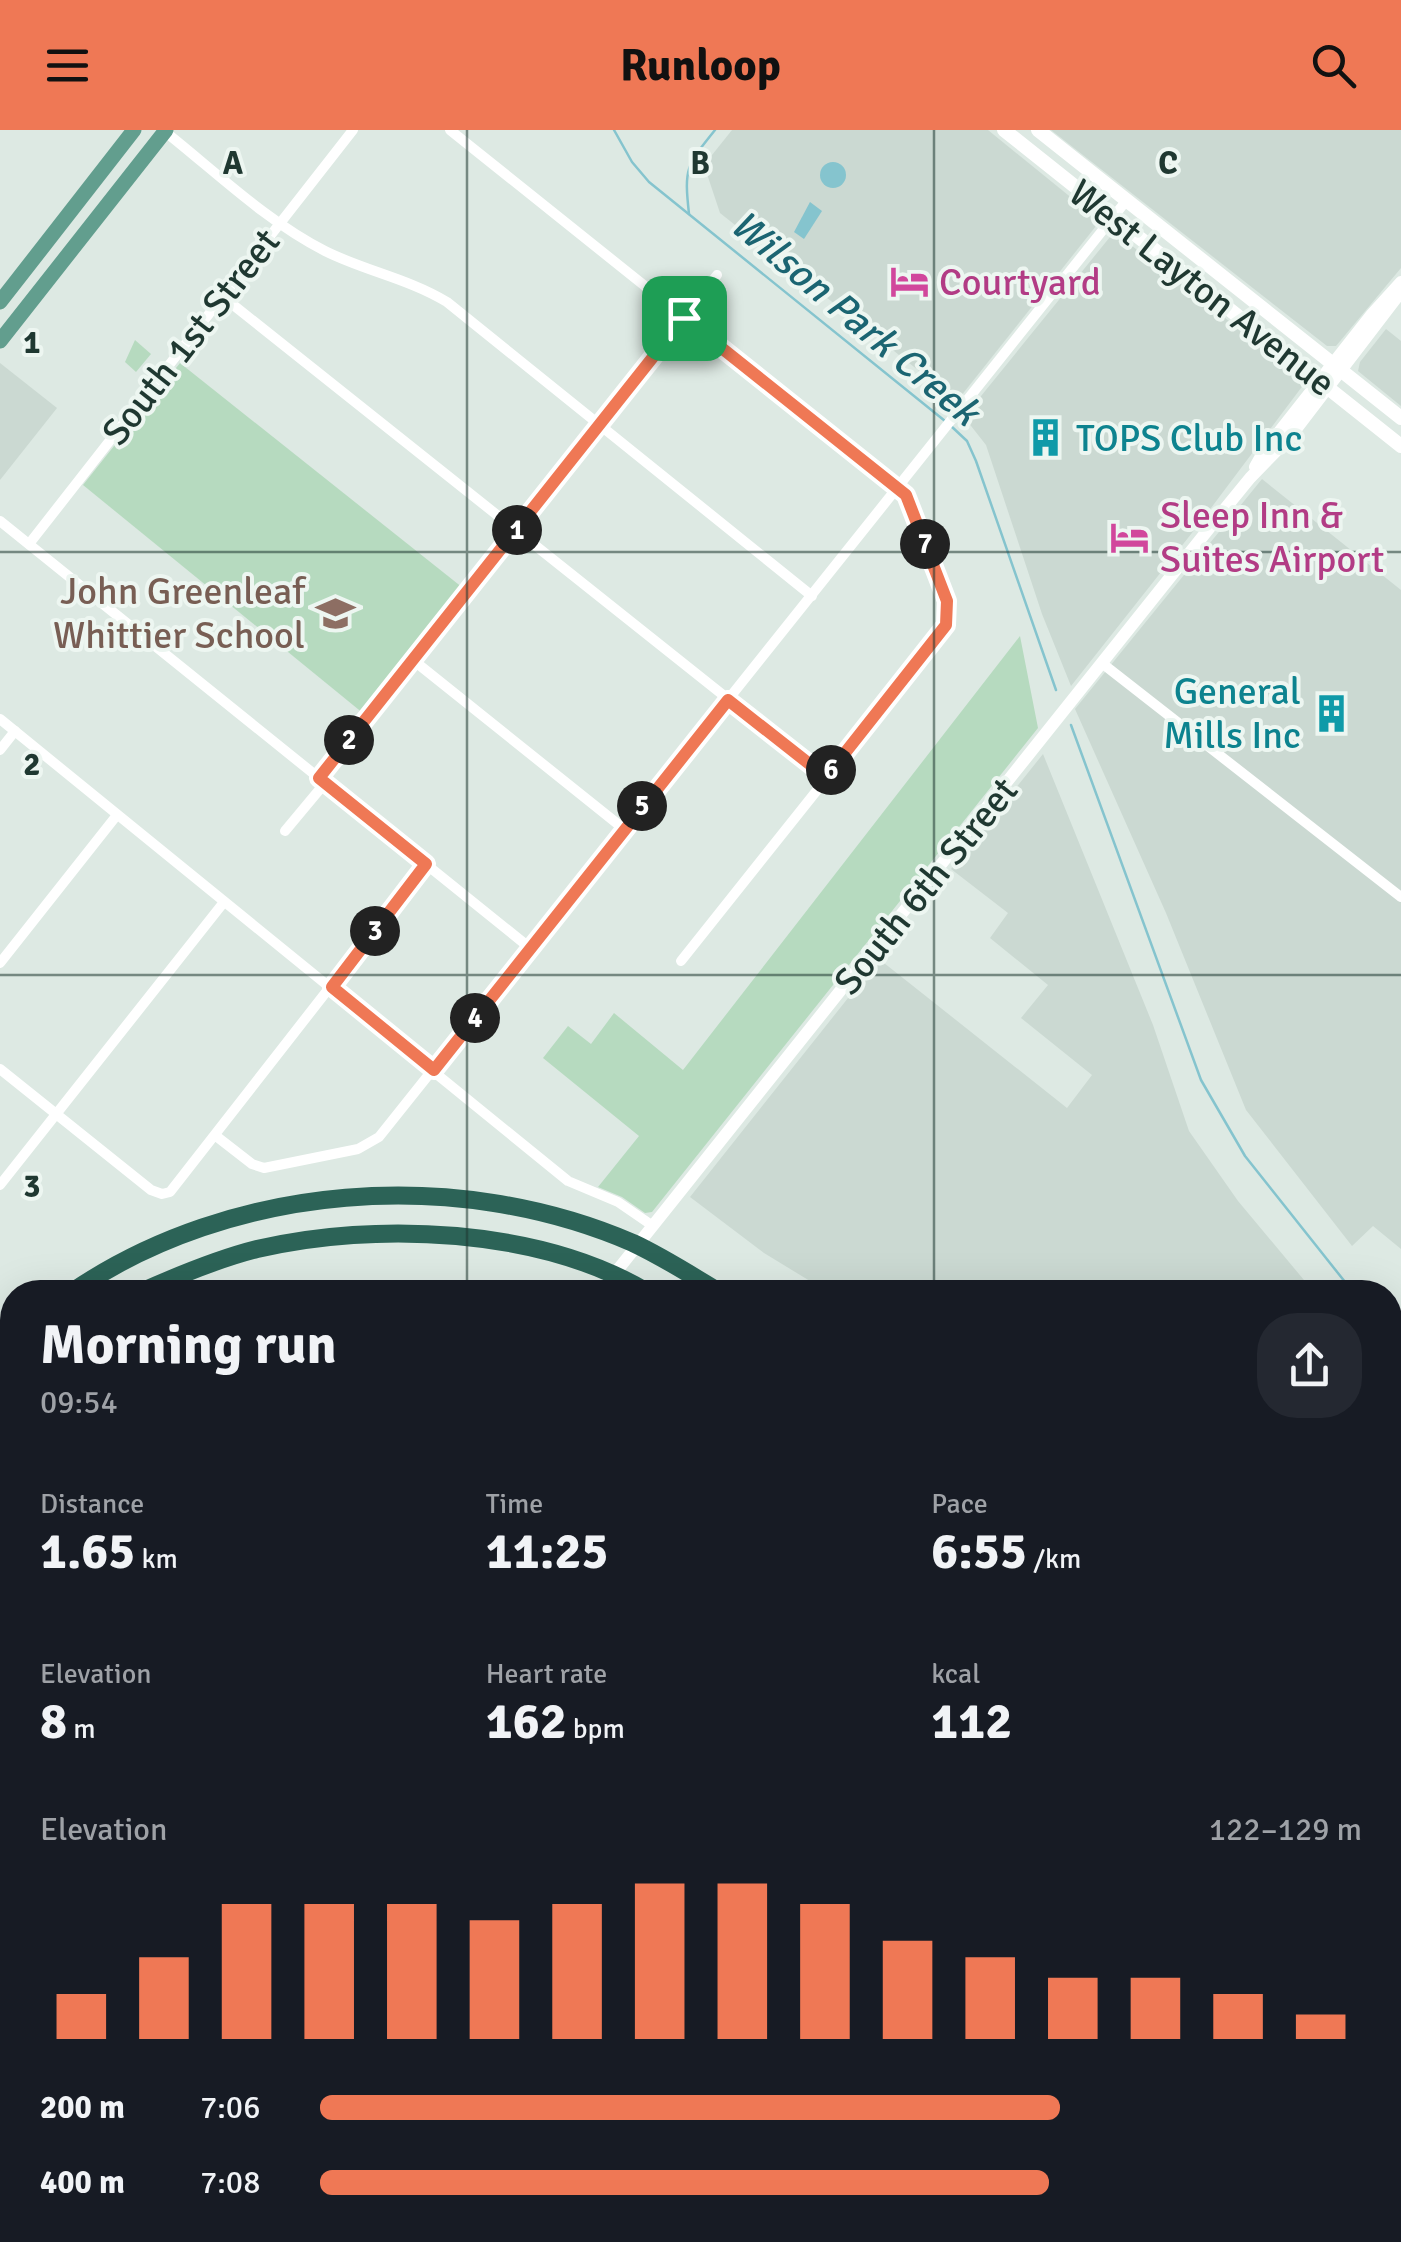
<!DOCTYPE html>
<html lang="en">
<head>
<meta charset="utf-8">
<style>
	:root { --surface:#171b24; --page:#242831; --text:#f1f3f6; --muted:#9ea1a6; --accent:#ef7855 }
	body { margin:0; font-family:Signika,sans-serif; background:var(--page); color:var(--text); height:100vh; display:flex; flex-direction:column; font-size:38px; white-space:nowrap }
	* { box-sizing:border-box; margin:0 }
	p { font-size:32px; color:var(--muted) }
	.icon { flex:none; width:55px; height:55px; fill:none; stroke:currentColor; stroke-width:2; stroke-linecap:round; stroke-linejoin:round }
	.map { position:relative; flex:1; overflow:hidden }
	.sheet { position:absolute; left:0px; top:1150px; width:1402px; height:962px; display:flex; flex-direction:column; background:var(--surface); border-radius:40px 40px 0 0; box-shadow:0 10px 40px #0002 }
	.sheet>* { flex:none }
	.pin { position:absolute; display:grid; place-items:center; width:85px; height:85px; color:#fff; margin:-42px; border-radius:20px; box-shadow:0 5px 15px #0006 }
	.km { position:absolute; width:50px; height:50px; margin:-25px; border-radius:50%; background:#222; color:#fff; font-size:28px; line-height:50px; text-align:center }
	.round { display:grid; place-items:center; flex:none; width:105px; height:105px; border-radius:40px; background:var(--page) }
	.summary { display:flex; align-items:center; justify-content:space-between; height:170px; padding:0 40px }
	h1 { font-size:55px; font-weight:700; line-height:75px }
	.figures { display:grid; grid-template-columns:repeat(3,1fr); gap:15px; height:170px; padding:10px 40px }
	.figures div { display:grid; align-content:center }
	.figures b { font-size:50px; font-weight:700 }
	.figures small { font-size:28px; font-weight:400 }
	.figures p { font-size:28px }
	.chart { height:280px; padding:20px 40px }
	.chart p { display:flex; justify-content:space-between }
	.chart svg { width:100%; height:180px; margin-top:10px; stroke:var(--accent); stroke-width:6 }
	ul { padding:0 40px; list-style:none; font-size:32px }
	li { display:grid; grid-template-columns:160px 120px 1fr; align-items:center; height:75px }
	li i { height:25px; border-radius:12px; background:var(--accent) }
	header { display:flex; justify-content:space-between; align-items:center; height:130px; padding:0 40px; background:var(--accent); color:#111; font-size:45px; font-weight:700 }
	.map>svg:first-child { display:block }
</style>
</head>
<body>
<header><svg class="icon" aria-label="menu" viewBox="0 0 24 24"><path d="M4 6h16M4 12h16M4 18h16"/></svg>Runloop<svg class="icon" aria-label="search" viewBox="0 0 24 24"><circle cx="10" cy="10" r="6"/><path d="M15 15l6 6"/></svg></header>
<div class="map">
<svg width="1401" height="2112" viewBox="0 0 1401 2112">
	<rect width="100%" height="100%" fill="#dde9e3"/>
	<!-- built -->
	<g fill="#cbd9d2">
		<polygon points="732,0 988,0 1100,91 957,271 720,83 704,35"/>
		<polygon points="1051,0 1401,0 1401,138 1336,216 1327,216"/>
		<polygon points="1114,102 1300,246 1304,254 1199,394 1071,556 1042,484 986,315 964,287"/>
		<polygon points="1386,199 1401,211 1401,276 1358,241 1360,232"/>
		<polygon points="0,233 57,278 0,350"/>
		<polygon points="1262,349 1401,460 1401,1119 1373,1096 1352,1116 1246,980 1166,783 1075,579"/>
		<polygon points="1043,624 1153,895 1189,1001 1238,1071 1314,1162 828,1162 764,1123 690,1067 879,829 1067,978 1092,945 1021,888 1048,855 990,808 1008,783 951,739"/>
	</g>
	<!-- green -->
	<g fill="#b6dabf">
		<polygon points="135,210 151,224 136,242 125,232"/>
		<polygon points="180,233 463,458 364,584 83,355"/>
		<polygon points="1020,506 1038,598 652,1082 645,1083 622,1067 598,1057 639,1006 543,928 568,896 591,914 614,883 683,940"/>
		<polygon points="12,1324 12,1392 0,1382 0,1347"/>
		<polygon points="12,1778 12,1890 0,1904 0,1794"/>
		<polygon points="0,1996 12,2006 12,2100 134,2100 149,2112 0,2112"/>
		<polygon points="871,2100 934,2100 926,2112 887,2112"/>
	</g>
	<!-- water -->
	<g fill="#85c4ce">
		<circle cx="833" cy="45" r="13"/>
		<polygon points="810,72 822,81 804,109 794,102"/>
	</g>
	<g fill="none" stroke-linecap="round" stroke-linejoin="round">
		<!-- stream -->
		<g stroke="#85c4ce" stroke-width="2.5">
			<polyline points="614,0 632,32 649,52 945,291"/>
			<path d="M689,84C684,38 686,36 715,0"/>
			<polyline points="951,296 967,311 976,331 1056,560"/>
			<polyline points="1071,595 1201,950 1245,1026 1353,1162"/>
			<polyline points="1390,1343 1401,1435"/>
		</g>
		<!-- minor -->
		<g stroke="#fff" stroke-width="10">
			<path d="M163,0C215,41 266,91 325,121C365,141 407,148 447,172L812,466"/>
			<polyline points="450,0 906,365 947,471 946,495 932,516 681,831"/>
			<polyline points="222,166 826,647"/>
			<polyline points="0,391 530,818"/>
			<polyline points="29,414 353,0"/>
			<polyline points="413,530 624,699"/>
			<polyline points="1103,534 1401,767"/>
			<polyline points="0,589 568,1051 618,1072 653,1096"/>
			<polyline points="0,620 15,601"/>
			<polyline points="319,648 717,145"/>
			<polyline points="285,701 325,653"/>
			<polyline points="0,833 117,685"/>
			<polyline points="0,939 151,1060 162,1064 170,1062 426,734"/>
			<polyline points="216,1006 252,1034 264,1038 358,1019 379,1007 1126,71"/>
			<polyline points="0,1055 224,772"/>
			<polyline points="259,1162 265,1160 276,1162"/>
			<polyline points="0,1491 12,1475"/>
			<polyline points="0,1636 12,1646"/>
			<polyline points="0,1704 12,1688"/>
			<polyline points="1390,2010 1401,2012"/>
			<polyline points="1031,2100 1049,2112"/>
			<polyline points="1046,2100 1056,2112"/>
			<polyline points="1304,2100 1320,2112"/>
		</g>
		<!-- tertiary -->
		<g stroke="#fff" stroke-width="12">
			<polyline points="1255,337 1264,321 1372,184 1401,152"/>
			<polyline points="600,1162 1219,386 1250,348 1290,307 1401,162"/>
			<polyline points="1390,1897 1401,1883"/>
			<polyline points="0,1929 12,1913"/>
			<polyline points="1220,2112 1230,2100"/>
		</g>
		<!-- secondary -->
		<g stroke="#fff" stroke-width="14">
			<polyline points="1004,0 1401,316"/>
			<polyline points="1038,0 1401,288"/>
			<polyline points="0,1958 12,1968"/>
			<polyline points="0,1978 12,1988"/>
			<polyline points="157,2100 173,2112"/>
			<polyline points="182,2100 198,2112"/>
		</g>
		<!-- primary -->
		<g stroke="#629e8e" stroke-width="15">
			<polyline points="0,172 134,0"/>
			<polyline points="0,211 166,0"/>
		</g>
		<!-- motorway -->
		<g stroke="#2c6357" stroke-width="18">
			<path d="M72,1162C232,1053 455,1036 633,1113C663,1127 691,1145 719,1162"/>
			<path d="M141,1162C179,1145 217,1129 257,1119C376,1091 540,1098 647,1162"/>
			<polyline points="0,1221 12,1209"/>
			<polyline points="0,1262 12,1251"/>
			<polyline points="0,1285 12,1271"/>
			<polyline points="1390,1570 1401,1577"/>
			<polyline points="1390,1607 1401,1613"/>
			<polyline points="1390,1622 1401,1629"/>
		</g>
		<defs>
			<g id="rail">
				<polyline points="1390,1527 1401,1511"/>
				<polyline points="977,2112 986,2100"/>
			</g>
		</defs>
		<!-- rail casing -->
		<use href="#rail" stroke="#59746c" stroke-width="6"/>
		<!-- rail -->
		<use href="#rail" stroke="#edf6f1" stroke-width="2.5" stroke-dasharray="8" stroke-linecap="butt"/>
	</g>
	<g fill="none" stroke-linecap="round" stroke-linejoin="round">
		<defs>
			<polygon id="route" points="684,188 906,365 947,471 946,495 826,647 728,570 434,940 332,857 426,734 319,648"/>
		</defs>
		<!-- route casing -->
		<use href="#route" stroke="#fff" stroke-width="20"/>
		<!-- route -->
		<use href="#route" stroke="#ef7855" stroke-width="12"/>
	</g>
	<!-- grid -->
	<path fill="none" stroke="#1f3831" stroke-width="2.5" stroke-opacity="0.55" d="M467,0V1162M934,0V1162M0,422H1401M0,845H1401M0,1267H12M1390,1267H1401M0,1690H12M1390,1690H1401M467,2100V2112M934,2100V2112"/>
	<!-- icons -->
	<defs>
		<symbol id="hotel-bare" viewBox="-9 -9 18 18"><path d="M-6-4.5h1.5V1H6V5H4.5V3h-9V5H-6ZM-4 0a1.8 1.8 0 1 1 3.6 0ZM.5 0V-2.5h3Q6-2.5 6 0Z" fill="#d1479c" stroke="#edf6f1" stroke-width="2.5" paint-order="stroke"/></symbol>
		<symbol id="building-bare" viewBox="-9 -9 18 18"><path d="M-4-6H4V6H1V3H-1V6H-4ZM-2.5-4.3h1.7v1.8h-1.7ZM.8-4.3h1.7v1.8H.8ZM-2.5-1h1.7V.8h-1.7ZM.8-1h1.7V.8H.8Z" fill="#0f9aa8" stroke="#edf6f1" stroke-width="2.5" paint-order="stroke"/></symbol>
		<symbol id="school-bare" viewBox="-9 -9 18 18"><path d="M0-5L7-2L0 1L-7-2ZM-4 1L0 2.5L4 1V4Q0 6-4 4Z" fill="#8d6e63" stroke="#edf6f1" stroke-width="2.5" paint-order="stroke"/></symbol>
	</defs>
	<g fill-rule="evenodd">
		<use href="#hotel-bare" x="882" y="124" width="55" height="55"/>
		<use href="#building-bare" x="1018" y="280" width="55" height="55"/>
		<use href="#hotel-bare" x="1102" y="380" width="55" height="55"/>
		<use href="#school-bare" x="308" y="456" width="55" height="55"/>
		<use href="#building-bare" x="1304" y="556" width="55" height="55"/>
	</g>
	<g text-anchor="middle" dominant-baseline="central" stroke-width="8" stroke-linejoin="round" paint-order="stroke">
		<!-- hotel labels -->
		<g font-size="38" fill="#b23c85" stroke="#edf6f1" text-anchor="start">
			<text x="939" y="152">Courtyard</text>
			<text x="1160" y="385">Sleep Inn &amp;<tspan x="1160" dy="44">Suites Airport</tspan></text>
		</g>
		<!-- street labels -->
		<g font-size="38" fill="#1f3831" stroke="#edf6f1">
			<text transform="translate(1202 158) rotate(38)">West Layton Avenue</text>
			<text transform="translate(191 207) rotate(-52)">South 1st Street</text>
			<text transform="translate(926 756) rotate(-51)">South 6th Street</text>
		</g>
		<!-- culture labels -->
		<g font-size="38" fill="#0d838f" stroke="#edf6f1" text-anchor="start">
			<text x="1076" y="308">TOPS Club Inc</text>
			<text x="1301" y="561" text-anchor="end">General<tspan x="1301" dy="44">Mills Inc</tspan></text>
		</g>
		<!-- education labels -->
		<g font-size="38" fill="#785e54" stroke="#edf6f1" text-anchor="end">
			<text x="305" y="461">John Greenleaf<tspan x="305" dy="44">Whittier School</tspan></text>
		</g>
		<!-- water labels -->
		<g font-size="40" font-style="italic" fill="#1b6572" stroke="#edf6f1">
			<text transform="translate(855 188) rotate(40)">Wilson Park Creek</text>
		</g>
	</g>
	<g font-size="32" text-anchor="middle" font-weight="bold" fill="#1f3831" stroke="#edf6f1" stroke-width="8" stroke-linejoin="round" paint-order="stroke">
		<text x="233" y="44">A</text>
		<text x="700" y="44">B</text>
		<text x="1168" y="44">C</text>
		<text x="32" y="223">1</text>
		<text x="32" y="645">2</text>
		<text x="32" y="1067">3</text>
	</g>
</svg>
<div class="pin" style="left:684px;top:188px;background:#1e9e55"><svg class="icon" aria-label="arrive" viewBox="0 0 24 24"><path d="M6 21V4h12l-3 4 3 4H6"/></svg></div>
<b class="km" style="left:517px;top:400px">1</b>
<b class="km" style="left:349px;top:610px">2</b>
<b class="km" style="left:375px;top:801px">3</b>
<b class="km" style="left:475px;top:888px">4</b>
<b class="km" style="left:642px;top:676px">5</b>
<b class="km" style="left:831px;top:640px">6</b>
<b class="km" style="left:925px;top:414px">7</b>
<section class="sheet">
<div class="summary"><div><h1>Morning run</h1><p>09:54</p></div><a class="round"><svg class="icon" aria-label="share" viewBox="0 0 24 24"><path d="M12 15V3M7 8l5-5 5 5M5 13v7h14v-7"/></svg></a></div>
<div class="figures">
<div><p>Distance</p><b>1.65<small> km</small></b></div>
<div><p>Time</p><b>11:25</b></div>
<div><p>Pace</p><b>6:55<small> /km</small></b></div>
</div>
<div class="figures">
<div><p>Elevation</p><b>8<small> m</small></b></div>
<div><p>Heart rate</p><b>162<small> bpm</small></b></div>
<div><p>kcal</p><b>112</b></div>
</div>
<div class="chart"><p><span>Elevation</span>122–129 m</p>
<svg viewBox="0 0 160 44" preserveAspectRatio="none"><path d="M5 44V33M15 44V24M25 44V11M35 44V11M45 44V11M55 44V15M65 44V11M75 44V6M85 44V6M95 44V11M105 44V20M115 44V24M125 44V29M135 44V29M145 44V33M155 44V38"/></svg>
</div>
<ul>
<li><b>200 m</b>7:06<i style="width:71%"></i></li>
<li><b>400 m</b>7:08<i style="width:70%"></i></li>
</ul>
</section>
</div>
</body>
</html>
